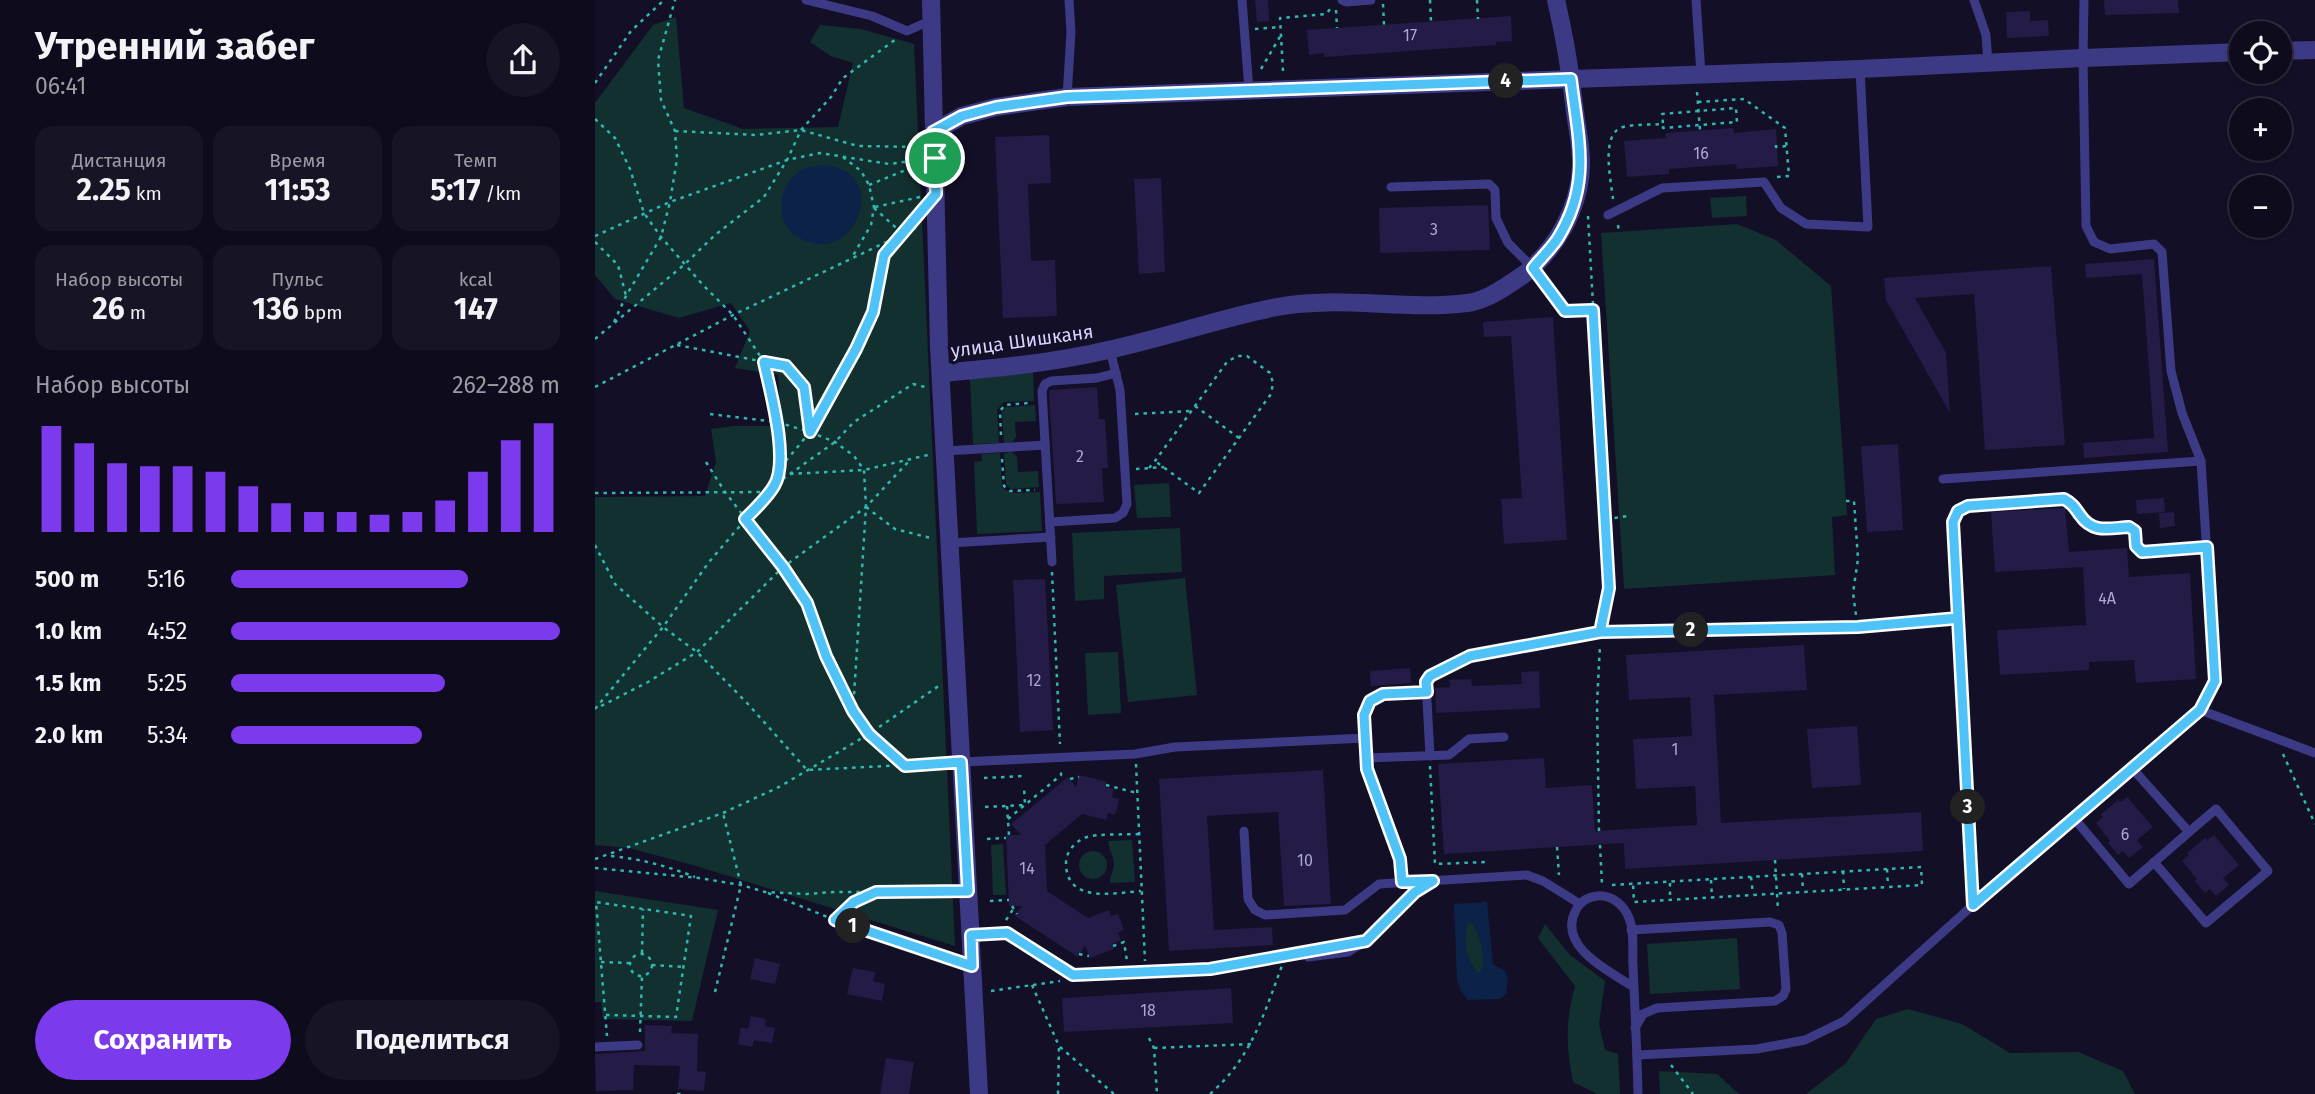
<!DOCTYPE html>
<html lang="ru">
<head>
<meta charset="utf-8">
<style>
	:root { --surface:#0e0b1c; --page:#171425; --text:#f1f3f6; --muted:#9b9ba3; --line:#2e2b3b; --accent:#7c3aed }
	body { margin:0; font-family:"Fira Sans",sans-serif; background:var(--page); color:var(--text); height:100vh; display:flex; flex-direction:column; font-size:26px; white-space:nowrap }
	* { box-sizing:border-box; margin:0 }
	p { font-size:23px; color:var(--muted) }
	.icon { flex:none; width:38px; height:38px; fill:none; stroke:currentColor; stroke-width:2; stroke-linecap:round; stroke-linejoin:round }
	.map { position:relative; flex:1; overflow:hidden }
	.panel { display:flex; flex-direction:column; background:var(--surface); width:595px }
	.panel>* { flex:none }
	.fabs { position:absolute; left:1634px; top:21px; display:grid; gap:14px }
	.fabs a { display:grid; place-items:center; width:63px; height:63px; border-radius:50%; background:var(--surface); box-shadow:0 2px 5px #0004,0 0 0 2px var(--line); font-size:35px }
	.pin { position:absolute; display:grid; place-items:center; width:60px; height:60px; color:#fff; margin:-30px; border:4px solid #fff; border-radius:50%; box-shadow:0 2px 7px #0007 }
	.km { position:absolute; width:35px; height:35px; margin:-18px; border-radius:50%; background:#222; color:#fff; font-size:19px; line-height:35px; text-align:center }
	.round { display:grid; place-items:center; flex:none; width:74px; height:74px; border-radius:37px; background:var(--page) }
	.summary { display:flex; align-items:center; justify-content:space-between; height:119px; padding:0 35px }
	h1 { font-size:38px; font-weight:700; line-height:52px }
	.stats { display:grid; grid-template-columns:repeat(3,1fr); gap:10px; height:119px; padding:7px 35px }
	.stats div { display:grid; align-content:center; border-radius:18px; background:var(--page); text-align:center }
	.stats b { font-size:30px; font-weight:700 }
	.stats small { font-size:19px; font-weight:400 }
	.stats p { font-size:19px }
	.chart { height:196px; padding:14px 35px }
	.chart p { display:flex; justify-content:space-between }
	.chart svg { width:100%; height:126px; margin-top:7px; stroke:var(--accent); stroke-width:6 }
	.action { display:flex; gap:14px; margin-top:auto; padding:14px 35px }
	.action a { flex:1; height:80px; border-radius:42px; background:var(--accent); color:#fff; font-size:28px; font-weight:700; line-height:80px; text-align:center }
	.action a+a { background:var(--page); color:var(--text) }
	ul { padding:0 35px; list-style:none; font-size:23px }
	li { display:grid; grid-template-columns:112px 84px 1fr; align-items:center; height:52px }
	li i { height:18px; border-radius:9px; background:var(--accent) }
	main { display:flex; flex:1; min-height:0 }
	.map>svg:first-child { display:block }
</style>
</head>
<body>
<main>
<section class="panel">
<div class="summary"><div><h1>Утренний забег</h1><p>06:41</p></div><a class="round"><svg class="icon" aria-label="share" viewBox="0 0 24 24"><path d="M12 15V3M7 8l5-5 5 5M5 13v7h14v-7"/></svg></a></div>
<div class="stats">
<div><p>Дистанция</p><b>2.25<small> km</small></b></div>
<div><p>Время</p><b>11:53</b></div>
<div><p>Темп</p><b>5:17<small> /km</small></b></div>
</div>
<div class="stats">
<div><p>Набор высоты</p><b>26<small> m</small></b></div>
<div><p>Пульс</p><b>136<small> bpm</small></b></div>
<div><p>kcal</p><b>147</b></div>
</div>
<div class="chart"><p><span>Набор высоты</span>262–288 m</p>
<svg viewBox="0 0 160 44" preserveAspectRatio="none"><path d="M5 44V7M15 44V13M25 44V20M35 44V21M45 44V21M55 44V23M65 44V28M75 44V34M85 44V37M95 44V37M105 44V38M115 44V37M125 44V33M135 44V23M145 44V12M155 44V6"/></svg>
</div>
<ul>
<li><b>500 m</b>5:16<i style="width:72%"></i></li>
<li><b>1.0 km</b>4:52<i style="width:100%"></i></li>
<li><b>1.5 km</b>5:25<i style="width:65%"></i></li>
<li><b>2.0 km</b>5:34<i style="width:58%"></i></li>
</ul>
<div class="action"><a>Сохранить</a><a>Поделиться</a></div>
</section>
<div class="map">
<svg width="1720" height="1094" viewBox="0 0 1720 1094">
	<rect width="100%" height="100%" fill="#130f26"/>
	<!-- green -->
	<g fill="#12302f">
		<polygon points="81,17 89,108 148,129 243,127 258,63 236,56 215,42 225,25 266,29 319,44 360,946 101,866 34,848 0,845 0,497 110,496 121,462 116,429 138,426 186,426 183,375 140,368 155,331 136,303 84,318 20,299 0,275 0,103 58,25"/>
		<polygon points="1151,196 1152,216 1117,218 1115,198"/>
		<polygon points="1142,224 1181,240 1236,286 1252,515 1237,517 1240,575 1029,589 1006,233"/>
		<polygon points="438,372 439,401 409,402 402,410 404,443 378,444 375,379"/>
		<polygon points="440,405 441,421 420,422 421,437 417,442 409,443 407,412 411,407"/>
		<polygon points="417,452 422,457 423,472 443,471 444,487 416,489 411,484 409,453"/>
		<polygon points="405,453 407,487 415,493 445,492 447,531 382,534 379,462 387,461 386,454"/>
		<polygon points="574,483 576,517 542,518 539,485"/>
		<polygon points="585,528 587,572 509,576 509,599 480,601 477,533"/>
		<polygon points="590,578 602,695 533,702 521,585"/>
		<polygon points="523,652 526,713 493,715 490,653"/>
		<path d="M537,840L540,882L515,883C515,876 518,872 519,865C519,856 514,850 513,841Z"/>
		<polygon points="408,844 411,895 398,895 396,845"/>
		<circle cx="498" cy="865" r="14"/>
		<polygon points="0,891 123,910 97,1021 8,1019 6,1002 0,1002"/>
		<path d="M878,922C886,939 892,955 886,973L881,972C870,956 869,942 872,923Z"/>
		<path d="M950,924L975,955L1010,981L1004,1024L1010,1050L1023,1054L1025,1094H1002L978,1082C971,1045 970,1023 980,986L943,938Z"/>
		<polygon points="1142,938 1145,989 1055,994 1052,944"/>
		<polygon points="1313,1009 1367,1024 1415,1053 1483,1052 1528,1071 1540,1094 1211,1094 1251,1063 1281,1019"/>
		<polygon points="1064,1071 1122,1074 1144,1094 1065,1094"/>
	</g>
	<!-- water -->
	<g fill="#0c2248" fill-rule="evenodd">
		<path d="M226,165C235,166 244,167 252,172C288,197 250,267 203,237C189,229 185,216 187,200C191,177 204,167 226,165Z"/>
		<path d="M892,902L898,964L910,971L913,980L911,994L905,999L873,1000L866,991L862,980L859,904ZM877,922C886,938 892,956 885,973L881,972C870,956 869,942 872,924Z"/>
	</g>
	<!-- building -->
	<g fill="#241b47">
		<polygon points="660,0 673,0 674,21 662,22"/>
		<polygon points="1509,0 1583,0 1584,13 1510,15"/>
		<polygon points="1435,11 1435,21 1453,20 1454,36 1412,38 1411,12"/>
		<polygon points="916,16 917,41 901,42 901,45 729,57 729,53 714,55 712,30"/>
		<polygon points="1138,128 1139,133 1181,129 1183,166 1142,169 1141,164 1074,169 1074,174 1032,177 1029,141 1071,138 1071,133"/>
		<polygon points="454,135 456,183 433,184 436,261 460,260 462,316 408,318 400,137"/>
		<polygon points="566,178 570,272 544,274 539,179"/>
		<polygon points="893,205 895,250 785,253 784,208"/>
		<polygon points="1559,259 1573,452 1489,458 1488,443 1559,438 1547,274 1491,278 1490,264"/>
		<polygon points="1456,266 1470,445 1390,450 1379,294 1320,298 1351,353 1355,413 1291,300 1289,278"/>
		<polygon points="958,317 972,540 909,544 906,499 927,498 916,336 889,337 888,322"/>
		<polygon points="502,387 504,419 510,419 513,468 507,468 509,502 461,504 454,392 455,390"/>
		<polygon points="1303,444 1308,530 1272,532 1266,446"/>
		<polygon points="1569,498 1570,512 1542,514 1541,500"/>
		<polygon points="1470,508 1474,552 1532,548 1534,577 1595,573 1601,679 1541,683 1539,660 1494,662 1494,670 1405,675 1402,630 1491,625 1488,567 1400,572 1396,512"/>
		<polygon points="1579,512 1580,526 1565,528 1564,513"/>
		<polygon points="450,579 458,730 425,732 418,580"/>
		<polygon points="1209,645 1212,690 1119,695 1126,823 1326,812 1328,851 1030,869 1029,843 849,854 843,764 949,758 951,788 997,785 1000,831 1102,825 1100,786 1041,789 1038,739 1097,736 1095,697 1034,700 1031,655"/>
		<polygon points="815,668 816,683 776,686 775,671"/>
		<polygon points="944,671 945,708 841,713 840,688 855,687 854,680 876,679 877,686 927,684 926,672"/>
		<polygon points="1262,726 1266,785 1217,788 1212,729"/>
		<polygon points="728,770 736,904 689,906 683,812 612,816 619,930 677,927 678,945 574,951 564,779"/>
		<polygon points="484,775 512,782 510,787 519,789 517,797 524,799 520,815 513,813 511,820 487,814 450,845 452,891 493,918 514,910 516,916 523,914 529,930 523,933 526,940 517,944 519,949 495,958 490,945 483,957 420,916 427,906 414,906 411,835 426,835 416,824 473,777 481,787"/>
		<polygon points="1532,797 1558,827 1542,840 1548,847 1534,858 1528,851 1523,855 1513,843 1515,841 1501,823 1508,817 1505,815 1523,800 1526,802"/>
		<polygon points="1619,835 1644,865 1628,878 1634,885 1621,896 1615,889 1610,893 1600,881 1602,879 1587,861 1594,855 1592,853 1610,838 1612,840"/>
		<polygon points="160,958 185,964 180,984 155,979"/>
		<polygon points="258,968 280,972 278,981 290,984 287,1001 252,994"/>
		<polygon points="636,988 638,1023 469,1032 467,998"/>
		<polygon points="156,1016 171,1019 170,1026 180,1028 177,1043 159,1040 157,1047 143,1044 146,1027 153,1029"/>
		<polygon points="50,1025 77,1026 76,1033 103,1034 102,1071 111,1072 109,1091 83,1089 85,1066 39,1065 38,1090 1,1091 0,1054 50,1051"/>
		<polygon points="291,1058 319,1062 314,1094 285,1094"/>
	</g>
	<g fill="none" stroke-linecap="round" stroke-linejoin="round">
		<!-- path -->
		<g stroke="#2fb8b0" stroke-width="2.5" stroke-dasharray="3.5 5" stroke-linecap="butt">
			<polyline points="835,0 836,22"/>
			<polyline points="882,0 883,19"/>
			<polyline points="788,4 789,25"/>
			<polyline points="741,10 742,28"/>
			<polyline points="660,29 685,27"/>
			<polyline points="666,69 686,35"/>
			<polyline points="688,71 685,18 731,14 736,8"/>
			<polyline points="0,83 36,31 69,0"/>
			<polyline points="1102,92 1105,130"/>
			<polyline points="1103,102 1149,99 1190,128 1194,176 1181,177"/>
			<polyline points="0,119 20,138 35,169 49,213 66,237 108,285 138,315 169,362 182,422 185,468"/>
			<polyline points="80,131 161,135 206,130 263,146 323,147"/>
			<polyline points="1181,145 1181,147 1192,146"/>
			<polyline points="248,157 266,171 274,185 279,207 276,225 256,259"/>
			<polyline points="274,185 323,165"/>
			<path d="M1018,199C1016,181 1005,133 1028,127C1040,124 1055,125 1068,124L1067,114L1141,108L1142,122L1068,128V124"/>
			<polyline points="280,207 325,197"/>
			<polyline points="279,208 308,234"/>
			<polyline points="993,216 1014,588 1007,621"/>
			<polyline points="1023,225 1024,232"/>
			<polyline points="310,233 323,227"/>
			<polyline points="0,236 75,202 192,160 225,153 294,164 322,160"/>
			<polyline points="0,242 23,265 31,296"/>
			<polyline points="948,281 970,311 998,309"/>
			<polyline points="19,322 31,296 66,237 75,202 82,159 80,131 66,100 63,60 80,0"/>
			<polyline points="0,339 90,264 120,235 169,197 192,160 206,130 236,97 248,78 301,39"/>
			<polyline points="82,345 191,366 209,387 215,430"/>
			<polyline points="0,387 138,315 304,236"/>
			<polyline points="600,406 644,438"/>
			<polyline points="115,414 182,422 215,432 240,442 259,456 269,470 271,507 258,711"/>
			<polyline points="540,414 596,411"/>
			<polyline points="406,435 405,411 410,405 434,403"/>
			<polyline points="407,459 409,486 415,491 440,490"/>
			<polyline points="111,462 130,492 188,567 212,603 231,656 258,711 274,734 310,766"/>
			<polyline points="554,468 560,461 632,362 642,356 652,356 675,373 678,383 676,394 604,493 560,461"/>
			<polyline points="541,469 569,467"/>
			<polyline points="195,474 269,470 333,455"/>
			<polyline points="181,484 240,442 259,422 318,384 330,387"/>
			<polyline points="0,493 174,492"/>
			<polyline points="1251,501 1259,501 1263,559 1258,593 1261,615"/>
			<polyline points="271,507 300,529 336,538"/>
			<polyline points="1011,519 1034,516"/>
			<polyline points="0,545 20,584 68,627 102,652 152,703 212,770 351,763"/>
			<polyline points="457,572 465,744"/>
			<polyline points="840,673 875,656 992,635"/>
			<polyline points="6,706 53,682 102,652 188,567 271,507 315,460"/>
			<polyline points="0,709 68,627 114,562 180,485 185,468 215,432 261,349 278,312 289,255 324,215"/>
			<polyline points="1688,754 1720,824"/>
			<polyline points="541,764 550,961"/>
			<polyline points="835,766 840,864 891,862 891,864"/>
			<polyline points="389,778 428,776"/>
			<polyline points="475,779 484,777"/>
			<polyline points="511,785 542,793"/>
			<polyline points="412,806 414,835"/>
			<polyline points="390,807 430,805 429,787"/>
			<polyline points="413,819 466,775 466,768"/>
			<polyline points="1004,831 1002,704 1005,645"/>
			<path d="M544,834C529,835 502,833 489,838C479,843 471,852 471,863C471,904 519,893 546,891"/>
			<polyline points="392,839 411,838"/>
			<polyline points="1005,845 1007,885"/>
			<polyline points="962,847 964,875"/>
			<path d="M16,856C46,859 72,866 100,877"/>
			<polyline points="0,859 128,813 184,787 274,734 345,685"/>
			<polyline points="1180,860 1183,911"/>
			<polyline points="0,868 104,878 146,885 170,892 212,894 239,892 355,892"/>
			<polyline points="1292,869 1293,886"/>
			<polyline points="1248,871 1249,889"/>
			<polyline points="1207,874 1208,891"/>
			<polyline points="1156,877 1158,894"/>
			<polyline points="1116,880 1117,898"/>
			<polyline points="1075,883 1075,900"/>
			<polyline points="1017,885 1326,867 1327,885 1039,902 1038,884"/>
			<polyline points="173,893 240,920 361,961"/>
			<polyline points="395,901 414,900"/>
			<polyline points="417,906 422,914"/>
			<polyline points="240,920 259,903 280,893"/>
			<polyline points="411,920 419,908"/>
			<polyline points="518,946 529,942 532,961"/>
			<polyline points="47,953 48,909"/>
			<circle cx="46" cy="965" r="11"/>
			<polyline points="484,954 494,956"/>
			<polyline points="6,962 34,963"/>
			<polyline points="57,965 89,967"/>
			<polyline points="591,970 615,969 702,953"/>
			<polyline points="437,985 464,1046 519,1094"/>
			<polyline points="396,991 465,981"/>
			<polyline points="120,992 146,885 128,813"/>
			<polyline points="11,1015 81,1017 96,916 1,902 12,1036"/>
			<polyline points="45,1032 47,976"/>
			<polyline points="554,1038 559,1048 562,1094"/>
			<polyline points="559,1048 657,1044"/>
			<polyline points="1076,1065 1098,1094"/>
			<polyline points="82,1094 86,1094"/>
			<polyline points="463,1094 464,1046"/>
			<path d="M615,1094C659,1056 671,1007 691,955"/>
		</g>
		<!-- service -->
		<g stroke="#3d3a85" stroke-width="9">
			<polyline points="211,0 277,16 312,31 337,20"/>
			<polyline points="647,0 654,90"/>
			<polyline points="747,0 751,2 776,0"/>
			<polyline points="1101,0 1106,74"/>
			<polyline points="1379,0 1391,35 1393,63"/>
			<polyline points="1489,0 1488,58 1491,226 1499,242 1515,249 1559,244 1567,252 1576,371 1587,413 1606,461 1620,681 1605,710"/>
			<polyline points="472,97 476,32 474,0"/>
			<polyline points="796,187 894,184 900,190 901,218 913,243 938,268"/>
			<polyline points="1013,215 1067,188 1169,182 1186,208 1211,224 1273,227 1265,69"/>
			<polyline points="350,451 450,445"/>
			<polyline points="1348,479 1606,461"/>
			<polyline points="455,522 520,518 528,513 532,504 525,390 515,350"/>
			<polyline points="355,543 456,537"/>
			<polyline points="457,562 447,391 450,384 456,381 502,378 521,373"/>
			<polyline points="1005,633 1263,627 1363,618"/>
			<polyline points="831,682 835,756"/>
			<polyline points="771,758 854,755 874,739 909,737"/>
			<polyline points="366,762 540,754 580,747 770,738"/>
			<polyline points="1479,818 1534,884 1594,832 1537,768"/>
			<polyline points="649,831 653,899 660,910 670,915 750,910 784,884 932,875 948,881 985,904"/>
			<polyline points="1559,862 1611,923 1673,871 1621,809 1594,832"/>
			<polyline points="807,882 805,859 772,769 769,715 775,701 788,694 832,692"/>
			<path d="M1378,905L1358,522L1363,511L1373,506L1469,499C1477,503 1480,508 1485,516C1498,534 1514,528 1534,527L1540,532L1541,546L1547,552L1612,547"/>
			<polyline points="1036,930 1175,922 1184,925 1187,933 1191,989 1188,996 1180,1001 1062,1008 1048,1014 1040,1028"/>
			<polyline points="375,935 412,933 478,975 579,970"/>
			<polyline points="713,957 753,952 771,941 820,892 837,881"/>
			<path d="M1039,987C1015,972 961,946 981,910C985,902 993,897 1002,896C1016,894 1029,905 1034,918C1040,932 1037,952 1038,966C1040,1009 1042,1051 1043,1094"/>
			<polyline points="0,1047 43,1045"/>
			<polyline points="1042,1055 1162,1049 1210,1040 1249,1021 1378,905 1605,710 1720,753"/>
		</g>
		<!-- minor -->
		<g stroke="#3d3a85" stroke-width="18">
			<polyline points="336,0 344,347 384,1094"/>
			<polyline points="1685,51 1720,50"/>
			<polyline points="338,132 367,116 401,107 472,97 1265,69 1488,58 1647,52"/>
			<path d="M346,373C402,368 458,363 513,350C570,338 625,318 682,307C745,295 809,311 872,303C891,301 912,286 928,275C961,250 984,209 986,167C987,147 981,124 979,104C975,69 969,34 961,0"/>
		</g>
	</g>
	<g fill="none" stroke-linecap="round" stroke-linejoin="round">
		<defs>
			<path id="route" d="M340,158L341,194L289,255L278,312L261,349L215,432L209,387L191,366L169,362C175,390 195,461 179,486C172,498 160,509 150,519L188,567L212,603L231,656L258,711L274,734L310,766L366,762L373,891L281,892L259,902L240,920L377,966L376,935L412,933L478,975L615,969L771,941L820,892L838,881L807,882L805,859L772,769L769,715L775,701L788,694L832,692L831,682L835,676L875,656L1005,632L1263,627L1363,618L1358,522L1363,511L1373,506L1469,499C1477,503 1480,508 1485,515C1498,534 1514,528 1534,527L1540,531L1541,546L1547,552L1612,547L1620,681L1605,710L1378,905L1363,618L1355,619L1263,627L1005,632L1014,588L998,310L970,311L938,268C946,258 956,249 963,238C997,183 983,139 976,79L472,97L401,107L367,116L338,132L340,158"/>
		</defs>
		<!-- route casing -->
		<use href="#route" stroke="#fff" stroke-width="14"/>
		<!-- route -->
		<use href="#route" stroke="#4fc3f7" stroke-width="9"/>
	</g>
	<g text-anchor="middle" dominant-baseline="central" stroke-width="6" stroke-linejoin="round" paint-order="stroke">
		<!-- number labels -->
		<g font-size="16" fill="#aca6d1">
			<text x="815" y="35">17</text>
			<text x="1106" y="153">16</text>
			<text x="839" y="229">3</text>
			<text x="485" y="456">2</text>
			<text x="1512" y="598">4А</text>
			<text x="439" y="680">12</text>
			<text x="1080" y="749">1</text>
			<text x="1530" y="834">6</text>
			<text x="710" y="860">10</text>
			<text x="432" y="868">14</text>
			<text x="553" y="1010">18</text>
		</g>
		<!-- street labels -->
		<g font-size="19" fill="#d9d4ff" stroke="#130f26">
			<text transform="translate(427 341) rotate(-8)">улица Шишканя</text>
		</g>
	</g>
</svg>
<div class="fabs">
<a><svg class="icon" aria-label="locate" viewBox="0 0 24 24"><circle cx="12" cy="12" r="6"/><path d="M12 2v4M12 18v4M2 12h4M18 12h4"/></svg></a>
<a>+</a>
<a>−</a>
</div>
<div class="pin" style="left:340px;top:158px;background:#1e9e55"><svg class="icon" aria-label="arrive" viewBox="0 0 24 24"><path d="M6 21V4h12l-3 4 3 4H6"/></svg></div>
<b class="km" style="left:258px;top:926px">1</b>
<b class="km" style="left:1096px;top:630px">2</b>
<b class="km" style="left:1373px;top:807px">3</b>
<b class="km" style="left:911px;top:81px">4</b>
</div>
</main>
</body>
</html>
